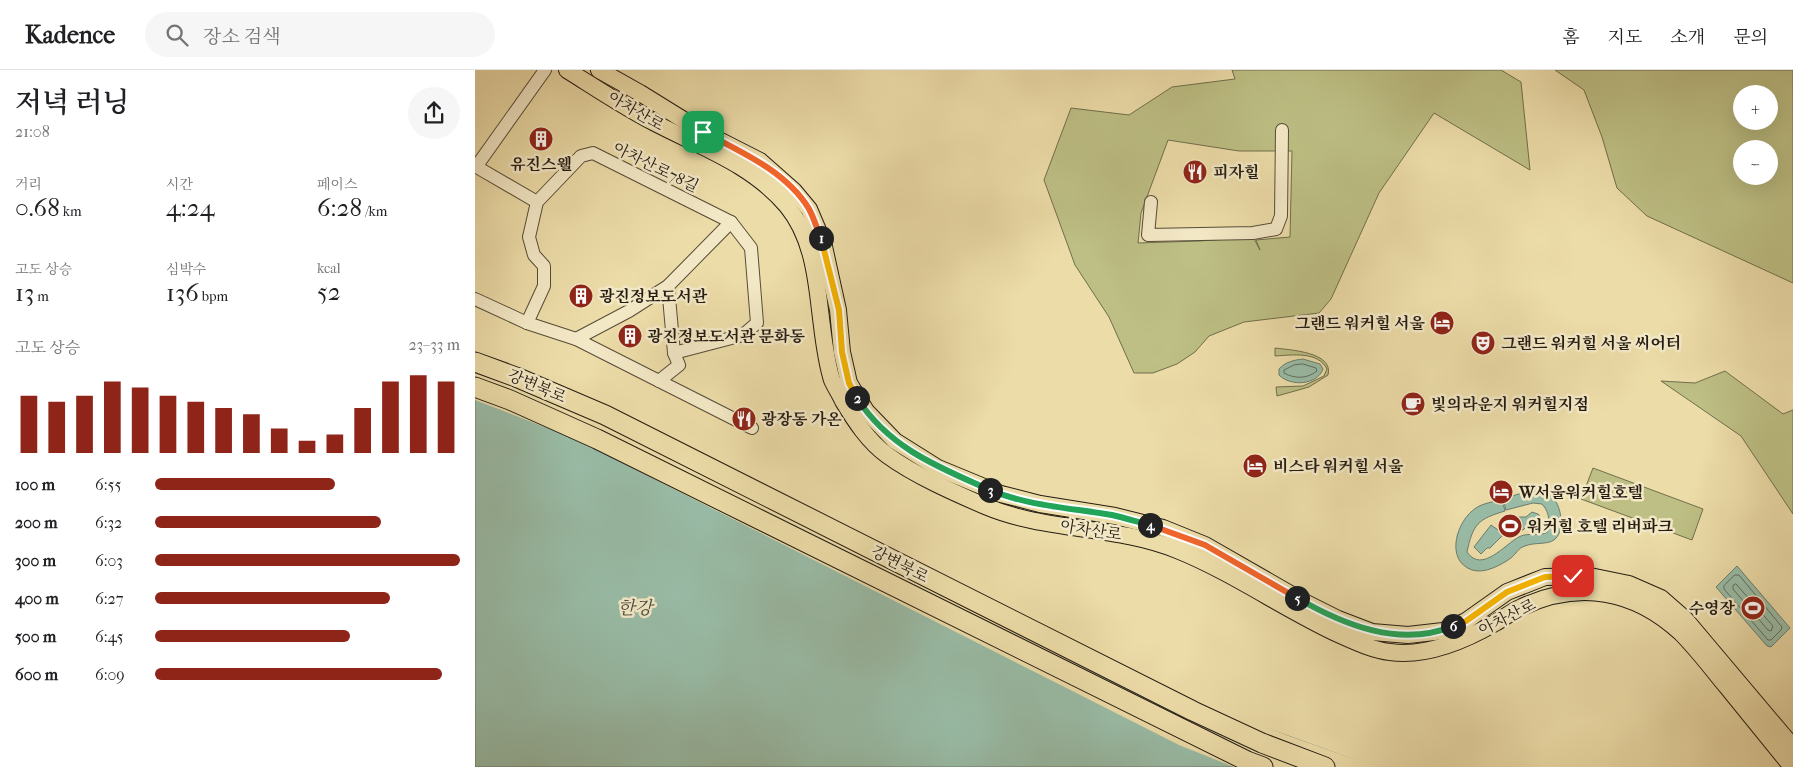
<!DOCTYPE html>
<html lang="ko">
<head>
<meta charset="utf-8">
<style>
	:root { --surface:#fff; --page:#f6f6f6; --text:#202124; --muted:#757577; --line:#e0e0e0; --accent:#8f2418 }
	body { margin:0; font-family:"IM FELL French Canon","Noto Serif KR",serif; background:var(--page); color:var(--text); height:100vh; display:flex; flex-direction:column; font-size:19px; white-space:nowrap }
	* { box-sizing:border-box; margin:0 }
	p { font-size:16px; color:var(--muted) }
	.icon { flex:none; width:28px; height:28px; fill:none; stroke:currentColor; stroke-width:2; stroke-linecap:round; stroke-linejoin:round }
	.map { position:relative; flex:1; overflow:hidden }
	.drawer { display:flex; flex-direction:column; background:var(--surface); width:475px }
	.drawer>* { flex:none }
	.tools { position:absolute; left:1258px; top:15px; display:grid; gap:10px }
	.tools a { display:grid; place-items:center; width:45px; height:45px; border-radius:50%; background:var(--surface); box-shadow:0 5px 20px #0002; font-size:25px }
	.pin { position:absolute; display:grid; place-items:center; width:42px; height:42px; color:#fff; margin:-21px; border-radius:10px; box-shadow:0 2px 8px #0006 }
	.km { position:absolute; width:25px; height:25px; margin:-12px; border-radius:50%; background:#222; color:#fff; font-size:14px; line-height:25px; text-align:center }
	.round { display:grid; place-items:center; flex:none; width:52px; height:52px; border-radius:26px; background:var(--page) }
	.overview { display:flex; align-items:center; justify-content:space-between; height:85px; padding:0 15px }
	h1 { font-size:28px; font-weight:600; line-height:38px }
	.stats { display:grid; grid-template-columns:repeat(3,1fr); gap:8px; height:85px; padding:5px 15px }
	.stats div { display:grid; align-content:center }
	.stats b { font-size:25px; font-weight:600 }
	.stats small { font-size:14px; font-weight:400 }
	.stats p { font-size:14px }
	.chart { height:140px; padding:10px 15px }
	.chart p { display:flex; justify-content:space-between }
	.chart svg { width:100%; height:90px; margin-top:5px; stroke:var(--accent); stroke-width:6 }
	ul { padding:0 15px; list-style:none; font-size:16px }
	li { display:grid; grid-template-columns:80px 60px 1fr; align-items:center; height:38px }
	li i { height:12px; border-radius:6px; background:var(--accent) }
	header { display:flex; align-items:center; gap:30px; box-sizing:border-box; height:70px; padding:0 25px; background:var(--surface); border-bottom:1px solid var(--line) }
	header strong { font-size:24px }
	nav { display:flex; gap:28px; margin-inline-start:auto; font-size:18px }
	.search { width:350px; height:45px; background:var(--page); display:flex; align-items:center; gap:12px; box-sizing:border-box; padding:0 18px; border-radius:28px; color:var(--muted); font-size:19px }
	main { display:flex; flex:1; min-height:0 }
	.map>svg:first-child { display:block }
</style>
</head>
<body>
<header>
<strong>Kadence</strong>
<div class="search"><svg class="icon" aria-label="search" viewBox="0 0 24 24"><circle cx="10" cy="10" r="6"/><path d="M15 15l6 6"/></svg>장소 검색</div>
<nav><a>홈</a><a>지도</a><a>소개</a><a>문의</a></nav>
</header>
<main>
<section class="drawer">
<div class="overview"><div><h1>저녁 러닝</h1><p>21:08</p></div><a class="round"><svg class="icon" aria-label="share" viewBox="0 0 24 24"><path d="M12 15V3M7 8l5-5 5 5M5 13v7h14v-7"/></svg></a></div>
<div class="stats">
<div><p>거리</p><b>0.68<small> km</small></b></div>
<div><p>시간</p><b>4:24</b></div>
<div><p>페이스</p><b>6:28<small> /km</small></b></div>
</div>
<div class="stats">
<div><p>고도 상승</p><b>13<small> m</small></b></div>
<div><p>심박수</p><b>136<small> bpm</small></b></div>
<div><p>kcal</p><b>52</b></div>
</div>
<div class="chart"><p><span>고도 상승</span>23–33 m</p>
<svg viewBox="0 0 160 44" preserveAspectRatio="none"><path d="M5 44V16M15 44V19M25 44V16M35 44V9M45 44V12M55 44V16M65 44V19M75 44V22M85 44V25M95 44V32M105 44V38M115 44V35M125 44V22M135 44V9M145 44V6M155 44V9"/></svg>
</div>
<ul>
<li><b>100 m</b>6:55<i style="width:59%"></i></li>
<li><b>200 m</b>6:32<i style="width:74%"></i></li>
<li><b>300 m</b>6:03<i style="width:100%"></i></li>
<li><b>400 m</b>6:27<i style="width:77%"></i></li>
<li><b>500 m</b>6:45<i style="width:64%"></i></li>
<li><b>600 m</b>6:09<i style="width:94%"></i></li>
</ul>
</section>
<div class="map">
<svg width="1318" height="697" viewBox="0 0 1318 697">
	<rect width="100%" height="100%" fill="#ecdca8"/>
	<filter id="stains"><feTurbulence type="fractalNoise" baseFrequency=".004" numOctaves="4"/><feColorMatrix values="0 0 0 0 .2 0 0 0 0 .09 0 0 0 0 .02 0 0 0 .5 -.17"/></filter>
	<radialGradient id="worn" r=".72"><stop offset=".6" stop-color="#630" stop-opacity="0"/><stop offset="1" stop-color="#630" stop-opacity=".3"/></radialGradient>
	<!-- green -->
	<g fill="#bdbf84" stroke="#706e4c" fill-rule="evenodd">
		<path d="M757,0H1026L1046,12L1055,100L959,43L904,123L856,229L844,243L769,252L734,266L720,282L702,294L678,303H659L634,247L600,195L569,110L596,38L654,45L697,17L760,9ZM693,70L764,81H817L815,167L781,170L785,180L778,167L724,171L663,173L666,143Z"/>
		<path d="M1080,0H1318V213L1172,146L1142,118L1127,67L1109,20ZM1266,24H1294V51H1266ZM1266,79H1294V106H1266Z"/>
		<path d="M800,278C815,280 859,282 853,305L834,317L802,326L801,317L828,316L849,306L852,299C843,281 817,285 800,286Z"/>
		<polygon points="1250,301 1308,344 1318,340 1318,444 1266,366 1186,311 1220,313"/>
		<polygon points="1118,398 1228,439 1217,470 1106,429"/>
	</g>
	<!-- water -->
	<g fill="#99bca7" stroke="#6a7c6c">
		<polygon points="0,283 758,646 899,697 0,697"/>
		<path d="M828,289L845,294L848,299C842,315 816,317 804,305V299C810,292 819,290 828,289Z"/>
		<path d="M1053,421C1061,421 1071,422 1078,428C1087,437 1090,462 1079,470C1072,475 1059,472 1050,476C1043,478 1041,484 1036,488C1026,495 1010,504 997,500C969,490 982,450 1001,438C1008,433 1019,432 1027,429L1030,441C1003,449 998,454 992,482C1007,504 1030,474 1044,467C1055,460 1079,472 1074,451C1073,443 1072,440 1067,434L1058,433L1031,440L1028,429Z"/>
		<path d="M1057,442L1063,444L1066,448C1066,456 1059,456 1053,455L1048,460H1041L1038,453C1041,446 1044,447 1051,447Z"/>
		<polygon points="1016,455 1026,462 1027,466 1015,478 1012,478 1006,484 999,477"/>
		<polygon points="1262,496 1315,558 1296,577 1292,576 1241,517"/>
	</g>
	<!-- pier -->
	<polygon fill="#ecdca8" points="0,281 70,313 501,524 674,602 759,644 814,666 876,688 900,695 901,697 759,697 704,675 98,368 0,330"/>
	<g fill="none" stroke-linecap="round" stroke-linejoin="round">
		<!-- shore -->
		<g stroke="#5e6c5d" stroke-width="1">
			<path d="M828,294L841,298L842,301C832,309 820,309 809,303V300L819,295Z"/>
			<polygon points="1260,505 1264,505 1307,557 1306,560 1296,570 1293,570 1249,519 1249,516"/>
			<polygon points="1261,514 1298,556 1296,561 1293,560 1258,519 1258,516"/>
		</g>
		<defs>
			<g id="minor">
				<polyline points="0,96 62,132"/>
				<polyline points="1,97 70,0"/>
				<polyline points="676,132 673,165 778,163 801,159 806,146 807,60"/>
				<polyline points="0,229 52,253 101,269 277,358"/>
				<polyline points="52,253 69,216 69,196 59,185 54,167 62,132 106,86 118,83 256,152 276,178 282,253 268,265 199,283"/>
				<polyline points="101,269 154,241 193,216 256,152"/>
				<polyline points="184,311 204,295 199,283 193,216"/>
			</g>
			<g id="major">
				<path d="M92,0C121,18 149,37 180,53C226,77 278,95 312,136C336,165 341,204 345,240C348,263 350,288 357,310C360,317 365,324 368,331C380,351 393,371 412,385C439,405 480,423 510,436C571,462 641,455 702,480C757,502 809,539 863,564C879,571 897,580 915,582C951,587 989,571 1020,553C1029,548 1037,541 1047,537C1104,510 1160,520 1206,563C1223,580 1237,599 1252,617C1274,644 1295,670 1317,697"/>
				<polyline points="124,0 165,23 228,62 285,91 319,121 334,139 348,172 363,240 367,282 374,313 391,341 420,371 463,398 526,424 565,434 640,446 688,458 730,475 831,533 863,549 897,562 933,565 968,561 991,551 1032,522 1070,507 1115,506 1154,514 1186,528 1210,549 1318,677"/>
			</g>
			<g id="highway">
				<polyline points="0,292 41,307 130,345 718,641 787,673 850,697"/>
				<polyline points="0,317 35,330 122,369 772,691 788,697"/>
			</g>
		</defs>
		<!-- minor casing -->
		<use href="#minor" stroke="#564c38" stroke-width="14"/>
		<!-- major casing -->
		<use href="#major" stroke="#241c13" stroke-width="18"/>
		<!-- highway casing -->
		<use href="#highway" stroke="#241c13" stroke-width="21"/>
		<!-- minor -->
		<use href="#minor" stroke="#f3e8c6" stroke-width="12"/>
		<!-- major -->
		<use href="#major" stroke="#ecdca8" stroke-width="16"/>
		<!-- highway -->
		<use href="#highway" stroke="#ecdca8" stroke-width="19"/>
	</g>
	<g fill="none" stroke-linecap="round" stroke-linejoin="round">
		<defs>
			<path id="split-1" d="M228,62C265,81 312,102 334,139C339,148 342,159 346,168"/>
			<polyline id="split-2" points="346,168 364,240 367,282 374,313 382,328"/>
			<path id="split-3" d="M382,328C414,378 463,397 515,420"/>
			<path id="split-4" d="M515,420C553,436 597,438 637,445C650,448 663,452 675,455"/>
			<polyline id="split-5" points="675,455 730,475 822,528"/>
			<path id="split-6" d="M822,528C869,555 925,578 978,556"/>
			<polyline id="split-7" points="978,556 991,551 1032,522 1070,507 1098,506"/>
		</defs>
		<!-- split-1 casing -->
		<use href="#split-1" stroke="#fff" stroke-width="10"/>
		<!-- split-2 casing -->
		<use href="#split-2" stroke="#fff" stroke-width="10"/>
		<!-- split-3 casing -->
		<use href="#split-3" stroke="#fff" stroke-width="10"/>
		<!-- split-4 casing -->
		<use href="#split-4" stroke="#fff" stroke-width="10"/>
		<!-- split-5 casing -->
		<use href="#split-5" stroke="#fff" stroke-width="10"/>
		<!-- split-6 casing -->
		<use href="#split-6" stroke="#fff" stroke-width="10"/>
		<!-- split-7 casing -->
		<use href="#split-7" stroke="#fff" stroke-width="10"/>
		<!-- split-1 -->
		<use href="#split-1" stroke="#f0652b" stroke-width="6"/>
		<!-- split-2 -->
		<use href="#split-2" stroke="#f5b400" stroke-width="6"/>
		<!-- split-3 -->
		<use href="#split-3" stroke="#22a559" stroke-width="6"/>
		<!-- split-4 -->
		<use href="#split-4" stroke="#22a559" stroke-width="6"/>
		<!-- split-5 -->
		<use href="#split-5" stroke="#f0652b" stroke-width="6"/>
		<!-- split-6 -->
		<use href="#split-6" stroke="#22a559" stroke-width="6"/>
		<!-- split-7 -->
		<use href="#split-7" stroke="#f5b400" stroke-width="6"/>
	</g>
	<!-- icons -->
	<defs>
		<symbol id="building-disc" viewBox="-11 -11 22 22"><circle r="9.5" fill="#8f2418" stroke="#f3e8c6"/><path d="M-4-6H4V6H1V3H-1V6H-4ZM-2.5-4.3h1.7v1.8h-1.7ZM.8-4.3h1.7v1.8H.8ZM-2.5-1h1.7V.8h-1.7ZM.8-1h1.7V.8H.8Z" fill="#fff"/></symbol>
		<symbol id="restaurant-disc" viewBox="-11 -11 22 22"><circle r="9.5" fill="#8f2418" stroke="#f3e8c6"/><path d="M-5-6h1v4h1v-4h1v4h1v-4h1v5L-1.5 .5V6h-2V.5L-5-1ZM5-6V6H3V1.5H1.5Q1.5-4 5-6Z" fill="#fff"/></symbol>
		<symbol id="hotel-disc" viewBox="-11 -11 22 22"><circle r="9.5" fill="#8f2418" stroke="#f3e8c6"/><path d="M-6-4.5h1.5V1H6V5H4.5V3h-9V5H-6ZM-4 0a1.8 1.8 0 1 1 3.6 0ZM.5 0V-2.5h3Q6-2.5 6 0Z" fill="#fff"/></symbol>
		<symbol id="theatre-disc" viewBox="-11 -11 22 22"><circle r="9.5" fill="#8f2418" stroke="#f3e8c6"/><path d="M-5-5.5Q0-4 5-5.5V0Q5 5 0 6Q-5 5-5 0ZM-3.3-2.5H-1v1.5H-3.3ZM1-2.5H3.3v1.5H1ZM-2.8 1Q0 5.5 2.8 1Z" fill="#fff"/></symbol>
		<symbol id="cafe-disc" viewBox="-11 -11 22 22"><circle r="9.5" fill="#8f2418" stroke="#f3e8c6"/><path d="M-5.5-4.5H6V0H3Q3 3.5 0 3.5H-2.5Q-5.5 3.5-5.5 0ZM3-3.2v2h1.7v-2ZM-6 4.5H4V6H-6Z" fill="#fff"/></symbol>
		<symbol id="stadium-disc" viewBox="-11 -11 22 22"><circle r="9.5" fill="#8f2418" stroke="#f3e8c6"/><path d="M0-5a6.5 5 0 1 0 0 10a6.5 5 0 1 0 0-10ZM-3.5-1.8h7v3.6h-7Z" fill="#fff"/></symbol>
	</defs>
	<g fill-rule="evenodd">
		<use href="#building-disc" x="52" y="55" width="28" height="28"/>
		<use href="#restaurant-disc" x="706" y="88" width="28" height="28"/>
		<use href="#building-disc" x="92" y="212" width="28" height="28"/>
		<use href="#hotel-disc" x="953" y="239" width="28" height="28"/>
		<use href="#building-disc" x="141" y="252" width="28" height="28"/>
		<use href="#theatre-disc" x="994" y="259" width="28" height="28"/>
		<use href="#cafe-disc" x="924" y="320" width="28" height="28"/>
		<use href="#restaurant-disc" x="255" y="335" width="28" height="28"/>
		<use href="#hotel-disc" x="766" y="382" width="28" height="28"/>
		<use href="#hotel-disc" x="1012" y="408" width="28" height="28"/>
		<use href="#stadium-disc" x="1021" y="442" width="28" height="28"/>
		<use href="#stadium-disc" x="1264" y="524" width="28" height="28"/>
	</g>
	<g text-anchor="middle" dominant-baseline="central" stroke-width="5" stroke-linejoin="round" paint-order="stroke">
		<!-- street labels -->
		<g font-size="16" fill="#241c13" stroke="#f3e8c6">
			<text transform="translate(161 41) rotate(30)">아차산로</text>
			<text transform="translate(181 97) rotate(26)">아차산로78길</text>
			<text transform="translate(62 316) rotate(23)">강변북로</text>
			<text transform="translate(616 460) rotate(9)">아차산로</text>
			<text transform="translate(425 494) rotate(27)">강변북로</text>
			<text transform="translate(1032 547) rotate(-27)">아차산로</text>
		</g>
		<!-- poi labels -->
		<g font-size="16" font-weight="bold" fill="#241c13" stroke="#f3e8c6" text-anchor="start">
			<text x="66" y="94" text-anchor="middle">유진스웰</text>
			<text x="738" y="102">피자힐</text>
			<text x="124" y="226">광진정보도서관</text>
			<text x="950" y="253" text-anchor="end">그랜드 워커힐 서울</text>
			<text x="172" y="266">광진정보도서관 문화동</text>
			<text x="1026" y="273">그랜드 워커힐 서울 씨어터</text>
			<text x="956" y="334">빛의라운지 워커힐지점</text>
			<text x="286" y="349">광장동 가온</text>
			<text x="798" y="396">비스타 워커힐 서울</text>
			<text x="1044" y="422">W서울워커힐호텔</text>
			<text x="1052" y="456">워커힐 호텔 리버파크</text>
			<text x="1260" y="538" text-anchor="end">수영장</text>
		</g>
		<!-- water labels -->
		<g font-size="18" font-style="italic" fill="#474c3f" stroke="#f3e8c6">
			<text x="160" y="538">한강</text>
		</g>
	</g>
	<rect width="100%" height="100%" filter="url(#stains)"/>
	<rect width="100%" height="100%" fill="url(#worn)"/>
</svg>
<div class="tools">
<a>+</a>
<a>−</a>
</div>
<div class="pin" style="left:228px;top:62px;background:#1e9e55"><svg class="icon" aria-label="arrive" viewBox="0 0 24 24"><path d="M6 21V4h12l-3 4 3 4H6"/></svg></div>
<div class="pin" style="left:1098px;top:506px;background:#d93025"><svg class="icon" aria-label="check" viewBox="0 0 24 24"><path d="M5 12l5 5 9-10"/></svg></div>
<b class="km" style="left:346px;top:168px">1</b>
<b class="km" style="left:382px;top:328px">2</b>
<b class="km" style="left:515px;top:420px">3</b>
<b class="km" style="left:675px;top:455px">4</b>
<b class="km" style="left:822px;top:528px">5</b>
<b class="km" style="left:978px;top:556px">6</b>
</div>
</main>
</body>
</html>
